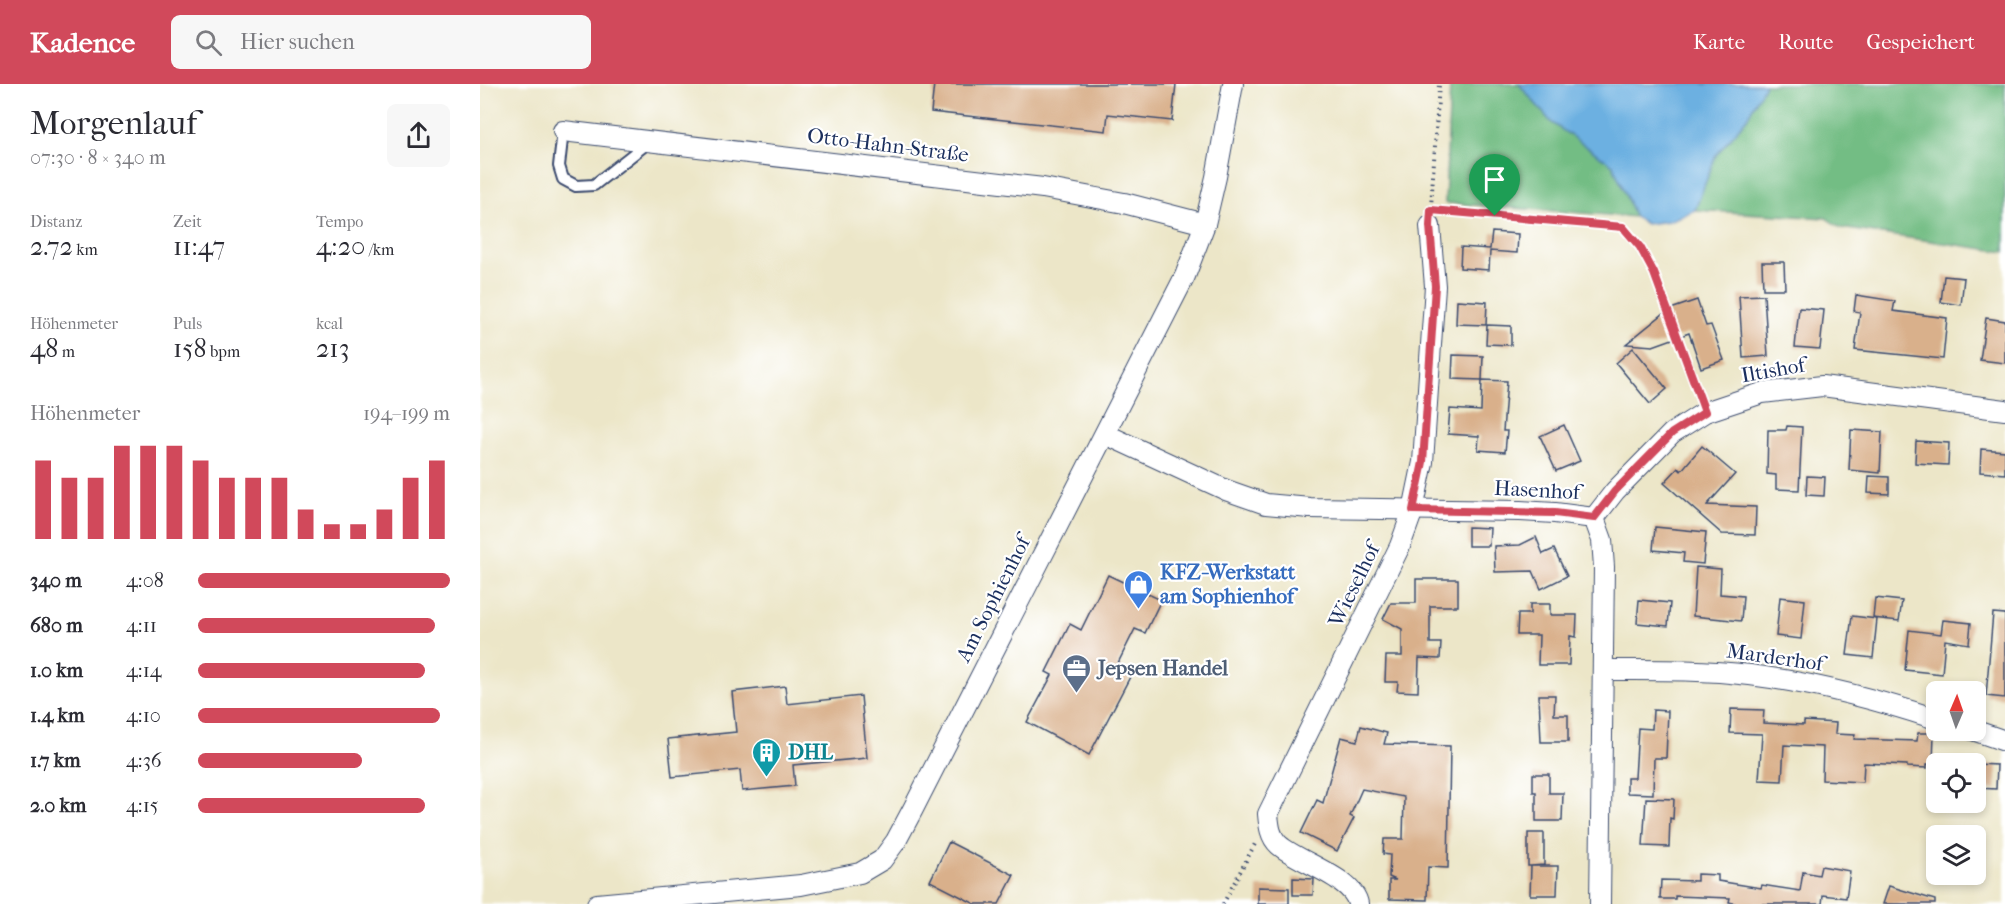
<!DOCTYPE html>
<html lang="de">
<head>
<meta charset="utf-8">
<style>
	:root { --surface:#fff; --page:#f7f7f7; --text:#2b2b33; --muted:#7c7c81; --accent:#d1495b }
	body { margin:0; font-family:"IM FELL French Canon",serif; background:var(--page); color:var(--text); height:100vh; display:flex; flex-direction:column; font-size:22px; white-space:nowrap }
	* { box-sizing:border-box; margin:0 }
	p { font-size:20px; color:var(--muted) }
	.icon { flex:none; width:33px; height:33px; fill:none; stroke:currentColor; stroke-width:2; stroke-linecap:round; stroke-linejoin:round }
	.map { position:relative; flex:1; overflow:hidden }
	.drawer { display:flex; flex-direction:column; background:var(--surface); width:480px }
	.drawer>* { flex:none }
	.needle { width:39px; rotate:2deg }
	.fabs { position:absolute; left:1446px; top:597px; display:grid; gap:12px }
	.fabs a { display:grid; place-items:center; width:60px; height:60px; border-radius:9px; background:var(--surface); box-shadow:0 3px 9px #0003; font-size:30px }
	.pin { position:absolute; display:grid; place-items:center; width:51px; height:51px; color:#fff; margin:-62px -26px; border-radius:50% 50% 50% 0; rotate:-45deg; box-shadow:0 0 6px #0007 }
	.pin .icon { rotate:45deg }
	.round { display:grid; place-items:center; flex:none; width:63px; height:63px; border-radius:9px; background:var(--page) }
	.headline { display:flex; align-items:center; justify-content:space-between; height:102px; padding:0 30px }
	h1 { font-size:33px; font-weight:600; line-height:45px }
	.metrics { display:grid; grid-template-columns:repeat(3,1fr); gap:9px; height:102px; padding:6px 30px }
	.metrics div { display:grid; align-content:center }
	.metrics b { font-size:26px; font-weight:600 }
	.metrics small { font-size:16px; font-weight:400 }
	.metrics p { font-size:16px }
	.chart { height:168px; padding:12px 30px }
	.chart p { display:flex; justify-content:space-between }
	.chart svg { width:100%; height:108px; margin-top:6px; stroke:var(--accent); stroke-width:6 }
	ul { padding:0 30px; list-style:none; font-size:20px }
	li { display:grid; grid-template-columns:96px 72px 1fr; align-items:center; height:45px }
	li i { height:15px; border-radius:8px; background:var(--accent) }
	header { display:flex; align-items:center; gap:36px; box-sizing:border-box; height:84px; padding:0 30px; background:var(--accent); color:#fff }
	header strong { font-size:28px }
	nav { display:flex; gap:33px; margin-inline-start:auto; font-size:21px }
	.search { width:420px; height:54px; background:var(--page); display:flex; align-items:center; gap:15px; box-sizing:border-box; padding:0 21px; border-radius:9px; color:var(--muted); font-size:22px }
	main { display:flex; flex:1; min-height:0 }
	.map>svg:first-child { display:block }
</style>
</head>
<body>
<header>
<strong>Kadence</strong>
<div class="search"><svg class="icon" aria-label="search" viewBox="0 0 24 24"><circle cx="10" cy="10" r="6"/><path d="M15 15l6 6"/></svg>Hier suchen</div>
<nav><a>Karte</a><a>Route</a><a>Gespeichert</a></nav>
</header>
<main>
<section class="drawer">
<div class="headline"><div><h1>Morgenlauf</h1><p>07:30 · 8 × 340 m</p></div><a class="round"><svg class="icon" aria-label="share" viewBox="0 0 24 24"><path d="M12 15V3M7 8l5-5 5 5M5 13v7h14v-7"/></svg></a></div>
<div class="metrics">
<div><p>Distanz</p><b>2.72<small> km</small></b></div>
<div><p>Zeit</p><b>11:47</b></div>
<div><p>Tempo</p><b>4:20<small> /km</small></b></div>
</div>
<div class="metrics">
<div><p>Höhenmeter</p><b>48<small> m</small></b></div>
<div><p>Puls</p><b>158<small> bpm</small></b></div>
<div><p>kcal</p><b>213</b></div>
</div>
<div class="chart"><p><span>Höhenmeter</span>194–199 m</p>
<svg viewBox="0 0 160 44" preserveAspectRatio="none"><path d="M5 44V12M15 44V19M25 44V19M35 44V6M45 44V6M55 44V6M65 44V12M75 44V19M85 44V19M95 44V19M105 44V32M115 44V38M125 44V38M135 44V32M145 44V19M155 44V12"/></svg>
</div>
<ul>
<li><b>340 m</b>4:08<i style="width:100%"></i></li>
<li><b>680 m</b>4:11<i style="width:94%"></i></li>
<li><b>1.0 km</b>4:14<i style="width:90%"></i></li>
<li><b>1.4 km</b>4:10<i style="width:96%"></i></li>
<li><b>1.7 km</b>4:36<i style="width:65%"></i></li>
<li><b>2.0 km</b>4:15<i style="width:90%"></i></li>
</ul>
</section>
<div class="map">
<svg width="1525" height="820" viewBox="0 0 1525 820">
	<rect width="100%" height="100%" fill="#fff"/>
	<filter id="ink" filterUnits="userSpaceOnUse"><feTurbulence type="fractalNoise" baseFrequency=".0167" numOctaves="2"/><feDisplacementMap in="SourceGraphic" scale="12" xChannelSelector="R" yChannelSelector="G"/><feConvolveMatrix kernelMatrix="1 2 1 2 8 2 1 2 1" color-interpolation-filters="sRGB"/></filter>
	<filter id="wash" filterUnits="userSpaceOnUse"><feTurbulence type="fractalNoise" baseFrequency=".008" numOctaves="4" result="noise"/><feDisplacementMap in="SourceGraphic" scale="24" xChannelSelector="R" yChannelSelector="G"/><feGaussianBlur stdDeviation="1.35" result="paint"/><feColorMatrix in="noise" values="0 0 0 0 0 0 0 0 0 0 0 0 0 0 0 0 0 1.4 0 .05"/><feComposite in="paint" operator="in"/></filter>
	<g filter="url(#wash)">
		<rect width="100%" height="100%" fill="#ece6c8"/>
		<!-- forest -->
		<g fill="#73bd84" stroke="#477671" stroke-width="1.5">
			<polygon points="970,0 1039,0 1071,38 1133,81 1155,133 965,119"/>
			<polygon points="1285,0 1525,0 1525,168 1361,144 1346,134 1215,126 1236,71 1267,34"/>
		</g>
		<!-- water -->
		<polygon fill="#6cb0e1" stroke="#4470a0" stroke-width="1.5" points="1039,0 1285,0 1267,34 1236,71 1215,126 1189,137 1166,140 1155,133 1133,81 1071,38"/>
		<g id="blocks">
			<!-- building -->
			<g fill="#d9b08b">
				<polygon points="454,0 696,0 692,37 628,30 626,47 451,28"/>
				<polygon points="1012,148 1038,150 1037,169 1010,167 1009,186 980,184 981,163 1010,165"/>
				<polygon points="1282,178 1304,178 1305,205 1283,205"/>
				<polygon points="1464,192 1484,194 1481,221 1461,218"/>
				<polygon points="1284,211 1288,272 1263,274 1259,212"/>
				<polygon points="1376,211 1415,217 1413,227 1467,234 1463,275 1375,266 1380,228 1374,227"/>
				<polygon points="977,216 1007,218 1006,241 976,240"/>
				<polygon points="1217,216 1226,242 1231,241 1244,276 1221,284 1209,249 1173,262 1146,260 1188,226"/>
				<polygon points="1319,224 1344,226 1340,265 1315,263"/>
				<polygon points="1506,234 1525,237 1525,279 1500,276"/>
				<polygon points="1007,241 1031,242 1031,261 1006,260"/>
				<polygon points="1153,264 1187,305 1170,320 1136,279"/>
				<polygon points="973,271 1003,272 1002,296 972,295"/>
				<polygon points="1002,296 1027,297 1023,347 1027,347 1025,368 998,366 999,352 968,350 970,325 1001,327"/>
				<polygon points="1084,341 1100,377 1076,387 1060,352"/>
				<polygon points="1307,342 1322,343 1319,406 1296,405 1296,391 1287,390 1288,346 1306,346"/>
				<polygon points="1371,346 1402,348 1400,389 1369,386"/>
				<polygon points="1436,357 1469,359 1468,381 1435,379"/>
				<polygon points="1222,362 1255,390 1227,421 1276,423 1275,451 1242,450 1184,399 1198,384 1201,387"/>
				<polygon points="1501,365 1525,367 1525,390 1500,388"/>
				<polygon points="1327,392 1345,393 1344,412 1326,411"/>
				<polygon points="1389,392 1409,393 1409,410 1388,409"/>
				<polygon points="988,443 1010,444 1009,462 988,462"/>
				<polygon points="1175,443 1226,448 1223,480 1203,478 1204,469 1173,466"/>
				<polygon points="1056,453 1063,470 1074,465 1087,492 1061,505 1053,487 1015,488 1014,462 1040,461"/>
				<polygon points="1216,483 1241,485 1240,510 1263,512 1261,537 1213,532"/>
				<polygon points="628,491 681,516 665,549 655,545 637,581 652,589 609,671 547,638 572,591 566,588 590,540 601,546"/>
				<polygon points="936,495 978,495 978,522 950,522 950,559 961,559 960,575 939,574 938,608 917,607 918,598 905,598 906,572 922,572 922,545 903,535 911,519 936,519"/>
				<polygon points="1300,513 1325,516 1321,555 1296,552"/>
				<polygon points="1395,514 1422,517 1419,537 1393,534"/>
				<polygon points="1159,516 1190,519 1188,542 1157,539"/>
				<polygon points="1050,520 1070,520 1070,531 1097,531 1096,553 1090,552 1089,581 1058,581 1059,551 1037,551 1038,530 1050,530"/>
				<polygon points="1513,529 1525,530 1525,614 1506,612"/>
				<polygon points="1372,532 1397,535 1393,574 1367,571"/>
				<polygon points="1463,536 1491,539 1489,560 1465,556 1462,590 1425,586 1429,546 1461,550"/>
				<polygon points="305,602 307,620 381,612 387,674 313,681 315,702 262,707 260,686 192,693 188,655 256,648 252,608"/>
				<polygon points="1059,611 1075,611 1074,631 1088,631 1088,658 1061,658"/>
				<polygon points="1251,625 1284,626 1283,639 1324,641 1324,637 1356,639 1355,650 1375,651 1374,655 1437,657 1438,649 1454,649 1453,680 1447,680 1447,684 1427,683 1427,681 1384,679 1383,698 1342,696 1343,663 1304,661 1302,697 1279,696 1282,650 1250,649"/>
				<polygon points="1173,626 1188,627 1186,674 1174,674 1173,710 1147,709 1147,694 1155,694 1158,644 1172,645"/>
				<polygon points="881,642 907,649 904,660 970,662 968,784 948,783 947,816 909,815 909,796 916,796 909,793 910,771 903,770 904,755 923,755 924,713 882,705 870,732 874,734 857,767 821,749 837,716 843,719 861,653 877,657"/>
				<polygon points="1496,680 1517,681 1516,705 1497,704"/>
				<polygon points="1053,690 1069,690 1069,709 1083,709 1082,737 1056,737 1056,708 1053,708"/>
				<polygon points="1166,714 1194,715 1193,735 1190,734 1189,763 1163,762"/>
				<polygon points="1048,749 1064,749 1064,781 1051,782 1078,782 1077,811 1050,811 1051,782 1048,782"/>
				<polygon points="469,758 534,791 519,820 495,820 450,797"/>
				<polygon points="1341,782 1370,787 1366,814 1343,811 1342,820 1257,820 1249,818 1250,814 1195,812 1195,815 1180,815 1181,796 1217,797 1217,790 1238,791 1238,797 1281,804 1282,801 1320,807 1323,788 1339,791"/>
				<polygon points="813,794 834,795 833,811 813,811"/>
				<polygon points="1409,802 1455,816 1455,820 1403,820"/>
				<polygon points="778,803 809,804 809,820 778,820"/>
			</g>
		</g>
	</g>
	<g filter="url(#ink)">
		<use href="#blocks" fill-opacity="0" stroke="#3a4a6e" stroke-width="1.5"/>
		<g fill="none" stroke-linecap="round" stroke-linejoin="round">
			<defs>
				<polyline id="lane" points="83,47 79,82 83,95 96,102 114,101 170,57"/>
				<g id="street">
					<polyline points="83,47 563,104 644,119 725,140"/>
					<polyline points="625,350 746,406 786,420 830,424 1040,427 1075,429 1114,434 1122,456 1124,483 1120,820"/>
					<polyline points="1114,434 1135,407 1192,349 1225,328 1282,309 1342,302 1525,326"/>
					<path d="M1123,586C1172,586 1221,585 1270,591C1334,599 1395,615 1456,635"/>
					<polyline points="1493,646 1525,657"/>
					<polyline points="117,820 321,801 380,789 402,776 416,757 433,725 705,192 725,140 736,93 753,0"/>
					<path d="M878,820C874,794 818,778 799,761C790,753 789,741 788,730L920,462L933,426L943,378L955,202L950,142"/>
				</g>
			</defs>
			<!-- lane casing -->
			<use href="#lane" stroke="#3a4a6e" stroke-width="14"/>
			<!-- street casing -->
			<use href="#street" stroke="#3a4a6e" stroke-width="22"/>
			<!-- path -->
			<g stroke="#3a4a6e" stroke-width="4" stroke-dasharray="1.5 4.5" stroke-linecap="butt">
				<polyline points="951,123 959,0"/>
				<polyline points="963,127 1143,143 1160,163 1174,189 1218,310"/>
				<polyline points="743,820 776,758"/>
			</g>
			<!-- lane -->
			<use href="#lane" stroke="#fff" stroke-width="10"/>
			<!-- street -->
			<use href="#street" stroke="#fff" stroke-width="20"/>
		</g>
	</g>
	<g fill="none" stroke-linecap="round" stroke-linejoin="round" filter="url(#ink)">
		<defs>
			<polygon id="route" points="951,126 1143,143 1160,163 1174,189 1225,328 1192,349 1135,407 1114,434 1075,429 933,426 943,378 955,202 950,142"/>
		</defs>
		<!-- route casing -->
		<use href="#route" stroke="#fff" stroke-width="12"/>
		<!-- route -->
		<use href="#route" stroke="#d1495b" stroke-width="8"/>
	</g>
	<!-- icons -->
	<defs>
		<symbol id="shop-pin" viewBox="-11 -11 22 30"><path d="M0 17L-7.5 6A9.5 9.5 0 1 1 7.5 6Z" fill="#3f7fe0" stroke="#fff"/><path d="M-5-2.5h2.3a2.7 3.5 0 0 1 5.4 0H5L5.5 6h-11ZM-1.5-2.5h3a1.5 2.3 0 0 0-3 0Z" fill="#fff"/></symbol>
		<symbol id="office-pin" viewBox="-11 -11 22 30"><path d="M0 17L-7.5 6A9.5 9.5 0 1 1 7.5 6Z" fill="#5c6f8a" stroke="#fff"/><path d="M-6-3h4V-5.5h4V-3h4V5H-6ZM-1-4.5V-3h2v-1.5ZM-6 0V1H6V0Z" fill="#fff"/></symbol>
		<symbol id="building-pin" viewBox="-11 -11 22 30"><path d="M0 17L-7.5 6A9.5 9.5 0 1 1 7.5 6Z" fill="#0f9aa8" stroke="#fff"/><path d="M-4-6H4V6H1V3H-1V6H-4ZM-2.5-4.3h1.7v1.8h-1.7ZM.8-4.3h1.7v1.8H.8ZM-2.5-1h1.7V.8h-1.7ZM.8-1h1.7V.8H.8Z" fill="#fff"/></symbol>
	</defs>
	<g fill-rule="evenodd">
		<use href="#shop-pin" x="642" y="484" width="33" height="45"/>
		<use href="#office-pin" x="580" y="568" width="33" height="45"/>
		<use href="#building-pin" x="270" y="652" width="33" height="45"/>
	</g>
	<g text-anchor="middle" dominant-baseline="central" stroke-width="4.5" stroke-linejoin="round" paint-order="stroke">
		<!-- street labels -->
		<g font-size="21" fill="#1b2f5e" stroke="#fff">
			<text transform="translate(408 61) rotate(7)">Otto-Hahn-Straße</text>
			<text transform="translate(1293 286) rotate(-10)">Iltishof</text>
			<text transform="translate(1057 406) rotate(3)">Hasenhof</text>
			<text transform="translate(874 501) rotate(-64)">Wieselhof</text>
			<text transform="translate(513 515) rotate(-63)">Am Sophienhof</text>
			<text transform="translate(1295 573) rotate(8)">Marderhof</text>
		</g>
		<!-- shop labels -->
		<g font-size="21" font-weight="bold" fill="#366cbe" stroke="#fff" text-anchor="start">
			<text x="680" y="488">KFZ-Werkstatt<tspan x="680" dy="24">am Sophienhof</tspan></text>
		</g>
		<!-- service labels -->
		<g font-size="21" font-weight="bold" fill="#4e5e75" stroke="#fff" text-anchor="start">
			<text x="618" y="584">Jepsen Handel</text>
		</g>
		<!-- culture labels -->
		<g font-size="21" font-weight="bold" fill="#0d838f" stroke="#fff" text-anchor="start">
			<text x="308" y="668">DHL</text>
		</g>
	</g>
</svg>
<div class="fabs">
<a><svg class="needle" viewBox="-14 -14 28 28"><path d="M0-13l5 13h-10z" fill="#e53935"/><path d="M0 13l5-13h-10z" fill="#7c7c81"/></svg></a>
<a><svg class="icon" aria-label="locate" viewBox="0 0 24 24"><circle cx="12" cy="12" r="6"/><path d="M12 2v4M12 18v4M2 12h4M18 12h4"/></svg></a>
<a><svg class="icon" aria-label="layers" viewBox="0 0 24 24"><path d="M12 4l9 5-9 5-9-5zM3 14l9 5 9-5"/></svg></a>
</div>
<div class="pin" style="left:1015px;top:132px;background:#1e9e55"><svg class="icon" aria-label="arrive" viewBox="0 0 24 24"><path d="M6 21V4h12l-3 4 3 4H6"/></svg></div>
</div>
</main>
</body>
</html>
